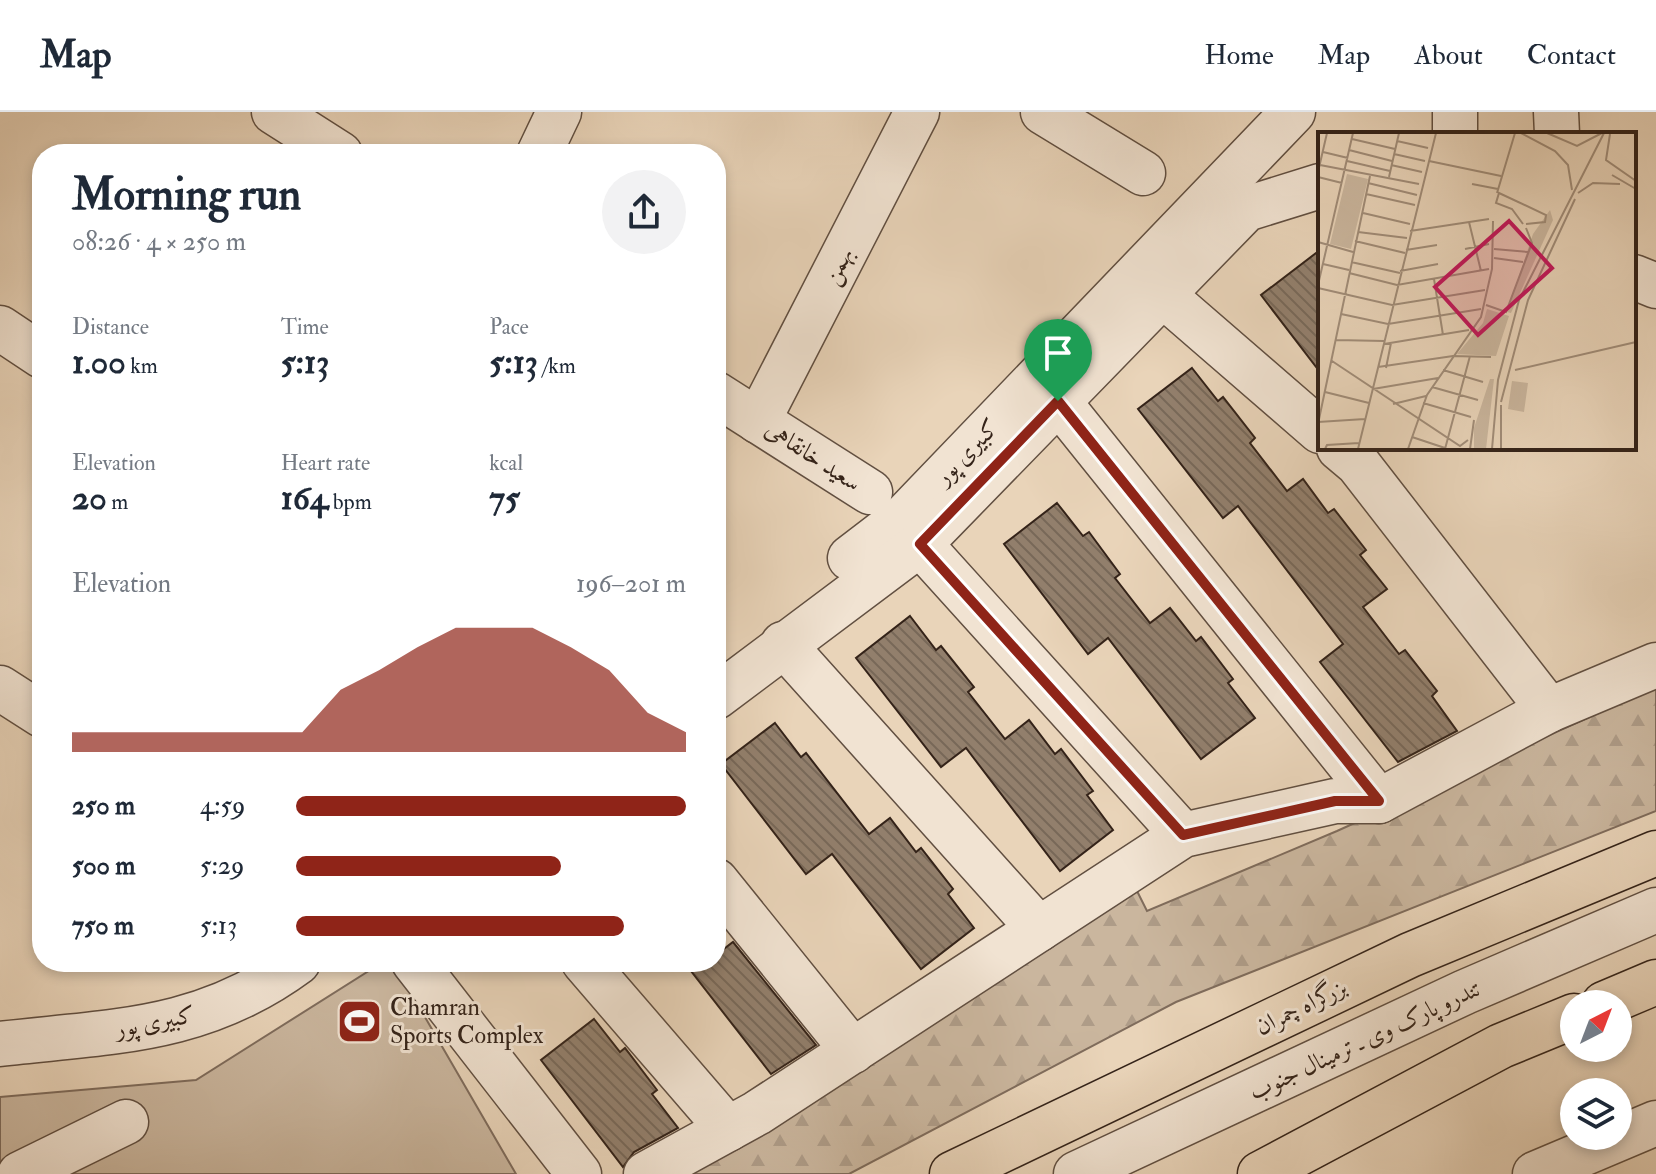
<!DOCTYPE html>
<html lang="en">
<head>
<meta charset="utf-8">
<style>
	:root { --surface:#fff; --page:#f2f2f3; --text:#1f2937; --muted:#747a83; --line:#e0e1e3; --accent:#8f2418 }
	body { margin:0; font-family:"IM FELL Double Pica",Amiri,serif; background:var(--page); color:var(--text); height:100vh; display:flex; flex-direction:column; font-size:30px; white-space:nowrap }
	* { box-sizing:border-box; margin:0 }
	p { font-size:26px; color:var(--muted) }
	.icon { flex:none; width:44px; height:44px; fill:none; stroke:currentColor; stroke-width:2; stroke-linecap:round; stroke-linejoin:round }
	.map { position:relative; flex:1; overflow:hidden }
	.panel { position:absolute; left:32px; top:32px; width:694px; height:828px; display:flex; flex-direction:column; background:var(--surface); border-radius:32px; box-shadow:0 4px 12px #0003 }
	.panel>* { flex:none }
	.needle { width:52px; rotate:42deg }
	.tools { position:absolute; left:1560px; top:878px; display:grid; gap:16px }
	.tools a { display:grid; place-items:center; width:72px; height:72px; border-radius:50%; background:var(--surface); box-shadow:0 4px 12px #0003; font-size:40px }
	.pin { position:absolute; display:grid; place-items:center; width:68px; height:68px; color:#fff; margin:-82px -34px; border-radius:50% 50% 50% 0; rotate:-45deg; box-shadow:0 0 8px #0007 }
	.pin .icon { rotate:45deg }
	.round { display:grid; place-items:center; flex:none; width:84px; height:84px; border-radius:42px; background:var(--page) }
	.head { display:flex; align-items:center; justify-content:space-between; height:136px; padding:0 40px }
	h1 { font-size:44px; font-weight:700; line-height:60px }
	.stats { display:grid; grid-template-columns:repeat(3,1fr); gap:12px; height:136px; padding:8px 40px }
	.stats div { display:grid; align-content:center }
	.stats b { font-size:34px; font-weight:700 }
	.stats small { font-size:22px; font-weight:400 }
	.stats p { font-size:22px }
	.chart { height:224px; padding:16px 40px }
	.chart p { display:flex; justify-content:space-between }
	.chart svg { width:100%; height:144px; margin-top:8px; fill:var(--accent); opacity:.7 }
	ul { padding:0 40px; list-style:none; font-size:26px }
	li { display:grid; grid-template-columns:128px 96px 1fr; align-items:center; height:60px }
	li i { height:20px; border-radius:10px; background:var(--accent) }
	header { display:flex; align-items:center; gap:48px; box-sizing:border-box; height:112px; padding:0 40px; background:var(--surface); border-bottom:2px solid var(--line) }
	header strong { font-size:38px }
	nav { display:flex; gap:44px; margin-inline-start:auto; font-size:28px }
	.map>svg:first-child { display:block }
</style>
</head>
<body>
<header>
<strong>Map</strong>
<nav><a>Home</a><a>Map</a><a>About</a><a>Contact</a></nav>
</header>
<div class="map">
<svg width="1656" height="1062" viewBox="0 0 1656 1062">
	<defs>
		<pattern id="forest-firs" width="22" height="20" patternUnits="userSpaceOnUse" patternTransform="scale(2)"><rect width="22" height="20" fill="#cab69e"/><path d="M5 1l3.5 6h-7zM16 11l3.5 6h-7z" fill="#ae9c88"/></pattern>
		<pattern id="building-back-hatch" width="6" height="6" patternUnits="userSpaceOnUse" patternTransform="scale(2)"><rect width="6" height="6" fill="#927f6c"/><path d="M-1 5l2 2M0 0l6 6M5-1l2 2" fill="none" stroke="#786858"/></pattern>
	</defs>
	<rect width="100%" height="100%" fill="#e9d4b9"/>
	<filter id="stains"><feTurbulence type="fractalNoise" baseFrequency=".0025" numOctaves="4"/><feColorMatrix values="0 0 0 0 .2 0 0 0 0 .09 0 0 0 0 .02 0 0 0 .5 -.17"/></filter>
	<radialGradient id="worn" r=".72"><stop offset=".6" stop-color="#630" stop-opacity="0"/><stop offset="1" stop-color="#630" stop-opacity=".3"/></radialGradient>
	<!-- forest -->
	<polygon fill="url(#forest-firs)" stroke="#7f6c5c" stroke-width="2" points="1656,575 1656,699 1176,890 849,1062 682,1062 1134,773 1147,799 1337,719"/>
	<!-- park -->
	<polygon fill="#cab69e" stroke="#7f6c5c" stroke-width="2" points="383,850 393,850 516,1062 0,1062 0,985 196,968"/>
	<!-- building -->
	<g fill="url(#building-back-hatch)" stroke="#342319" stroke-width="2">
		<polygon points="1320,138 1320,260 1261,183"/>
		<polygon points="1192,256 1218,289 1223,285 1255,326 1250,331 1287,379 1303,367 1328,401 1334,397 1366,438 1360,443 1387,477 1363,495 1399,542 1405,538 1437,579 1432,584 1457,619 1398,650 1320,550 1343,532 1238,394 1223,406 1138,297"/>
		<polygon points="1057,391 1083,424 1089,420 1120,462 1115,466 1150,511 1170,496 1196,529 1201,525 1233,567 1228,571 1255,606 1201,647 1108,526 1088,542 1004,432"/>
		<polygon points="910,504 936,538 941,534 974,575 968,580 1005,627 1029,608 1055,642 1061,637 1093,679 1087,683 1113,718 1060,759 966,636 941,655 856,546"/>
		<polygon points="775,611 801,645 806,641 869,722 890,706 916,740 921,736 953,777 948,782 974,816 921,857 832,742 806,762 721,652"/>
		<polygon points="733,830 816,933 771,962 684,850 716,850 716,843"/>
		<polygon points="594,907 620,940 625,936 657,978 652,982 678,1016 634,1040 623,1055 541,948"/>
	</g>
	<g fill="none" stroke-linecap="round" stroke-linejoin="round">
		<defs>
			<g id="minor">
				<polyline points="274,0 340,42"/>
				<polyline points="1043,0 1143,61"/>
				<polyline points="1455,0 1455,22"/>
				<polyline points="1556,0 1557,22"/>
				<polyline points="539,42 559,0"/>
				<polyline points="1634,165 1656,174"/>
				<polyline points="1163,183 1320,319"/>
				<polyline points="0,216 42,244"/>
				<polyline points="716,282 870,380"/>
				<polyline points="1058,289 1379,689"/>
				<polyline points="758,309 917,0"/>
				<polyline points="1339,336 1358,352 1549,598"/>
				<polyline points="920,432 1183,723"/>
				<polyline points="850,446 906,403 1293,0"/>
				<polyline points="783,532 1039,817"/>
				<polyline points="0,576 42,603"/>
				<polyline points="716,585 920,432 1246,97 1320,74"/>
				<polyline points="716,769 853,939"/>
				<polyline points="414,850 579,1062"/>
				<polyline points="584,850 728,1017"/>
				<path d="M0,932C112,919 202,921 298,850"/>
				<polyline points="20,1062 126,1010"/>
				<polyline points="646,1062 757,1001 1183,723 1335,689 1379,689 1549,598 1656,553"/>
				<polyline points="1076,1062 1465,880 1656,798"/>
				<polyline points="1535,1062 1656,1011"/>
			</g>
			<g id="highway">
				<polyline points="1604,892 1656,870"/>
				<polyline points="952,1062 1410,843 1656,741"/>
				<polyline points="1260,1062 1501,934 1574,904"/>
			</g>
		</defs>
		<!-- minor casing -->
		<use href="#minor" stroke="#614f41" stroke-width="47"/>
		<!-- highway casing -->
		<use href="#highway" stroke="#342319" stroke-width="47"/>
		<!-- minor -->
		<use href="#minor" stroke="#f1e3d2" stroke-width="44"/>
		<!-- highway -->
		<use href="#highway" stroke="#e9d4b9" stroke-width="44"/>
	</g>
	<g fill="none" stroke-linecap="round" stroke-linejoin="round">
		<defs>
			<polygon id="route" points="1058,289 1379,689 1335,689 1183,723 920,432"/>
		</defs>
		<!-- route casing -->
		<use href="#route" stroke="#fff" stroke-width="16"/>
		<!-- route -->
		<use href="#route" stroke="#8f2418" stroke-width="10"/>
	</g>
	<!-- icons -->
	<defs>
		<symbol id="stadium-square" viewBox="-11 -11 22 22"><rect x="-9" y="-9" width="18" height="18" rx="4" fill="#8f2418" stroke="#f1e3d2"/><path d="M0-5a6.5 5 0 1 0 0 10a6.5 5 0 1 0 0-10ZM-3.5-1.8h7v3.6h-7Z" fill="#fff"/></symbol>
	</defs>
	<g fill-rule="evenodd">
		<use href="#stadium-square" x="334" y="884" width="51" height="51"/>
	</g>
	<g text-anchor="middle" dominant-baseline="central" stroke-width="6" stroke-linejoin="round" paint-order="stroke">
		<!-- street labels -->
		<g font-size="24" fill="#342319" stroke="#f1e3d2">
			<text transform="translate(838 154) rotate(-63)">بهمن</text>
			<text transform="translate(967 340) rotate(-46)">کبیری پور</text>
			<text transform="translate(813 344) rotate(33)">سعید خانقاهی</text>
			<text transform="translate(1301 895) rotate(-26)">بزرگراه چمران</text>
			<text transform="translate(155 910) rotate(-11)">کبیری پور</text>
			<text transform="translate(1365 928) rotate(-25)">تندرو پارک وی ـ ترمینال جنوب</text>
		</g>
		<!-- poi labels -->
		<g font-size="24" fill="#342319" stroke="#f1e3d2" text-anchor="start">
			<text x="390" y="895">Chamran<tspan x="390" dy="28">Sports Complex</tspan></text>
		</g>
	</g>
	<!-- overview -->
	<g transform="translate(1318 20)">
		<rect width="318" height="318" fill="#e9d4b9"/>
		<path d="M232,78L235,88L193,181L189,180L215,102Z" fill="#cab69e"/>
		<path d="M29,42L50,47L33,117L12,112ZM169,177L191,184L178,224L139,222L165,191ZM172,247H176L168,317H156V296ZM194,249L210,251L206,280L190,277Z" fill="#cab69e"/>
		<path fill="none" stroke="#a18d79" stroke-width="2" d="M203,1L237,19L250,33L254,58M229,1L259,14L284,1M292,2L288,28L318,49M34,7L77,17M79,9L110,16M31,18L74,29M5,20L30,26M76,22L107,29M29,29L72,39M111,29L183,44M2,33L101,52M73,33L104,40M0,40L9,1M294,43L318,57M0,45L24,51M71,45L81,1M50,51L99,63M154,52L180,57M179,61L197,1M260,61L275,51L302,52M48,62L97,73M45,81L92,92M151,90L163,139M205,92L194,77L178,71L181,61L228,83L227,90L208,92M92,99L171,87M40,100L89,106M37,109L87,121M0,110L35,120M147,117L171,112M176,117L210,120M88,118L119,113M176,126L205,130M33,130L82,141M5,132L31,138M82,139L120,132M31,141L79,153L171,137M116,147L125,203M0,153L35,1M0,156L74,173L167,158M168,173L188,180L214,111L208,96M23,182L70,192L163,177M18,208L66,209M66,212L151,198M14,229L142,314L150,308M60,235L135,224L173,225M68,236L73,211M125,238L165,250M197,238L318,210M114,255L160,268M55,257L120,246M7,260L51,271M183,270L210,168L257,67M105,271L153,285M75,272L108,264M183,273V317M0,290L47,287M0,292L52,44M94,305L127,316M7,317L9,313L41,311M40,317L118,1M90,317L109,263L163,185L174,137L175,89M127,317L152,224M152,317L156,288M174,317L180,248L201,168L286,1"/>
		<path fill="#c2185b" fill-opacity="0.15" stroke="#c2185b" stroke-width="4" d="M191,89L234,136L160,203L117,155Z"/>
		<rect width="318" height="318" fill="none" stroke="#342319" stroke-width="4"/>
	</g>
	<rect width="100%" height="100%" filter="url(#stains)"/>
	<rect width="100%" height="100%" fill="url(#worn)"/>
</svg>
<div class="tools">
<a><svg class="needle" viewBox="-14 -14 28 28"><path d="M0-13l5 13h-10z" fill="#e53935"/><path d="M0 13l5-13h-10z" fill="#747a83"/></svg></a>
<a><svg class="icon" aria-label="layers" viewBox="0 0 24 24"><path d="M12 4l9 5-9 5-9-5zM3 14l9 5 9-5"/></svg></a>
</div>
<div class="pin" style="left:1058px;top:289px;background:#1e9e55"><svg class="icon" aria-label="arrive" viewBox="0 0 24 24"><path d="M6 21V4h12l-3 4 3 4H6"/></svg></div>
<section class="panel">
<div class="head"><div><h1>Morning run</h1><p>08:26 · 4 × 250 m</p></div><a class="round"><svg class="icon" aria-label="share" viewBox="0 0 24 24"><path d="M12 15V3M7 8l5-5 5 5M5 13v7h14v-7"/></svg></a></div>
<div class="stats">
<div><p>Distance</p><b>1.00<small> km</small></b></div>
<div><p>Time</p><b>5:13</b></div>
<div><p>Pace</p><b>5:13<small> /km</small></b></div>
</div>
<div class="stats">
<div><p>Elevation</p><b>20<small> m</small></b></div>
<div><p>Heart rate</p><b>164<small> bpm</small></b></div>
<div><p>kcal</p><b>75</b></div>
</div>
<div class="chart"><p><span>Elevation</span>196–201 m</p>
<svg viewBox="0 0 160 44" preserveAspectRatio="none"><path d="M0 44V38L10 38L20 38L30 38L40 38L50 38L60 38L70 25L80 19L90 12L100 6L110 6L120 6L130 12L140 19L150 32L160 38V44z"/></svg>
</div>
<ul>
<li><b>250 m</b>4:59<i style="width:100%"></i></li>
<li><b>500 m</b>5:29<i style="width:68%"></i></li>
<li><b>750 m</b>5:13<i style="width:84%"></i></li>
</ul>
</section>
</div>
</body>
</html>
